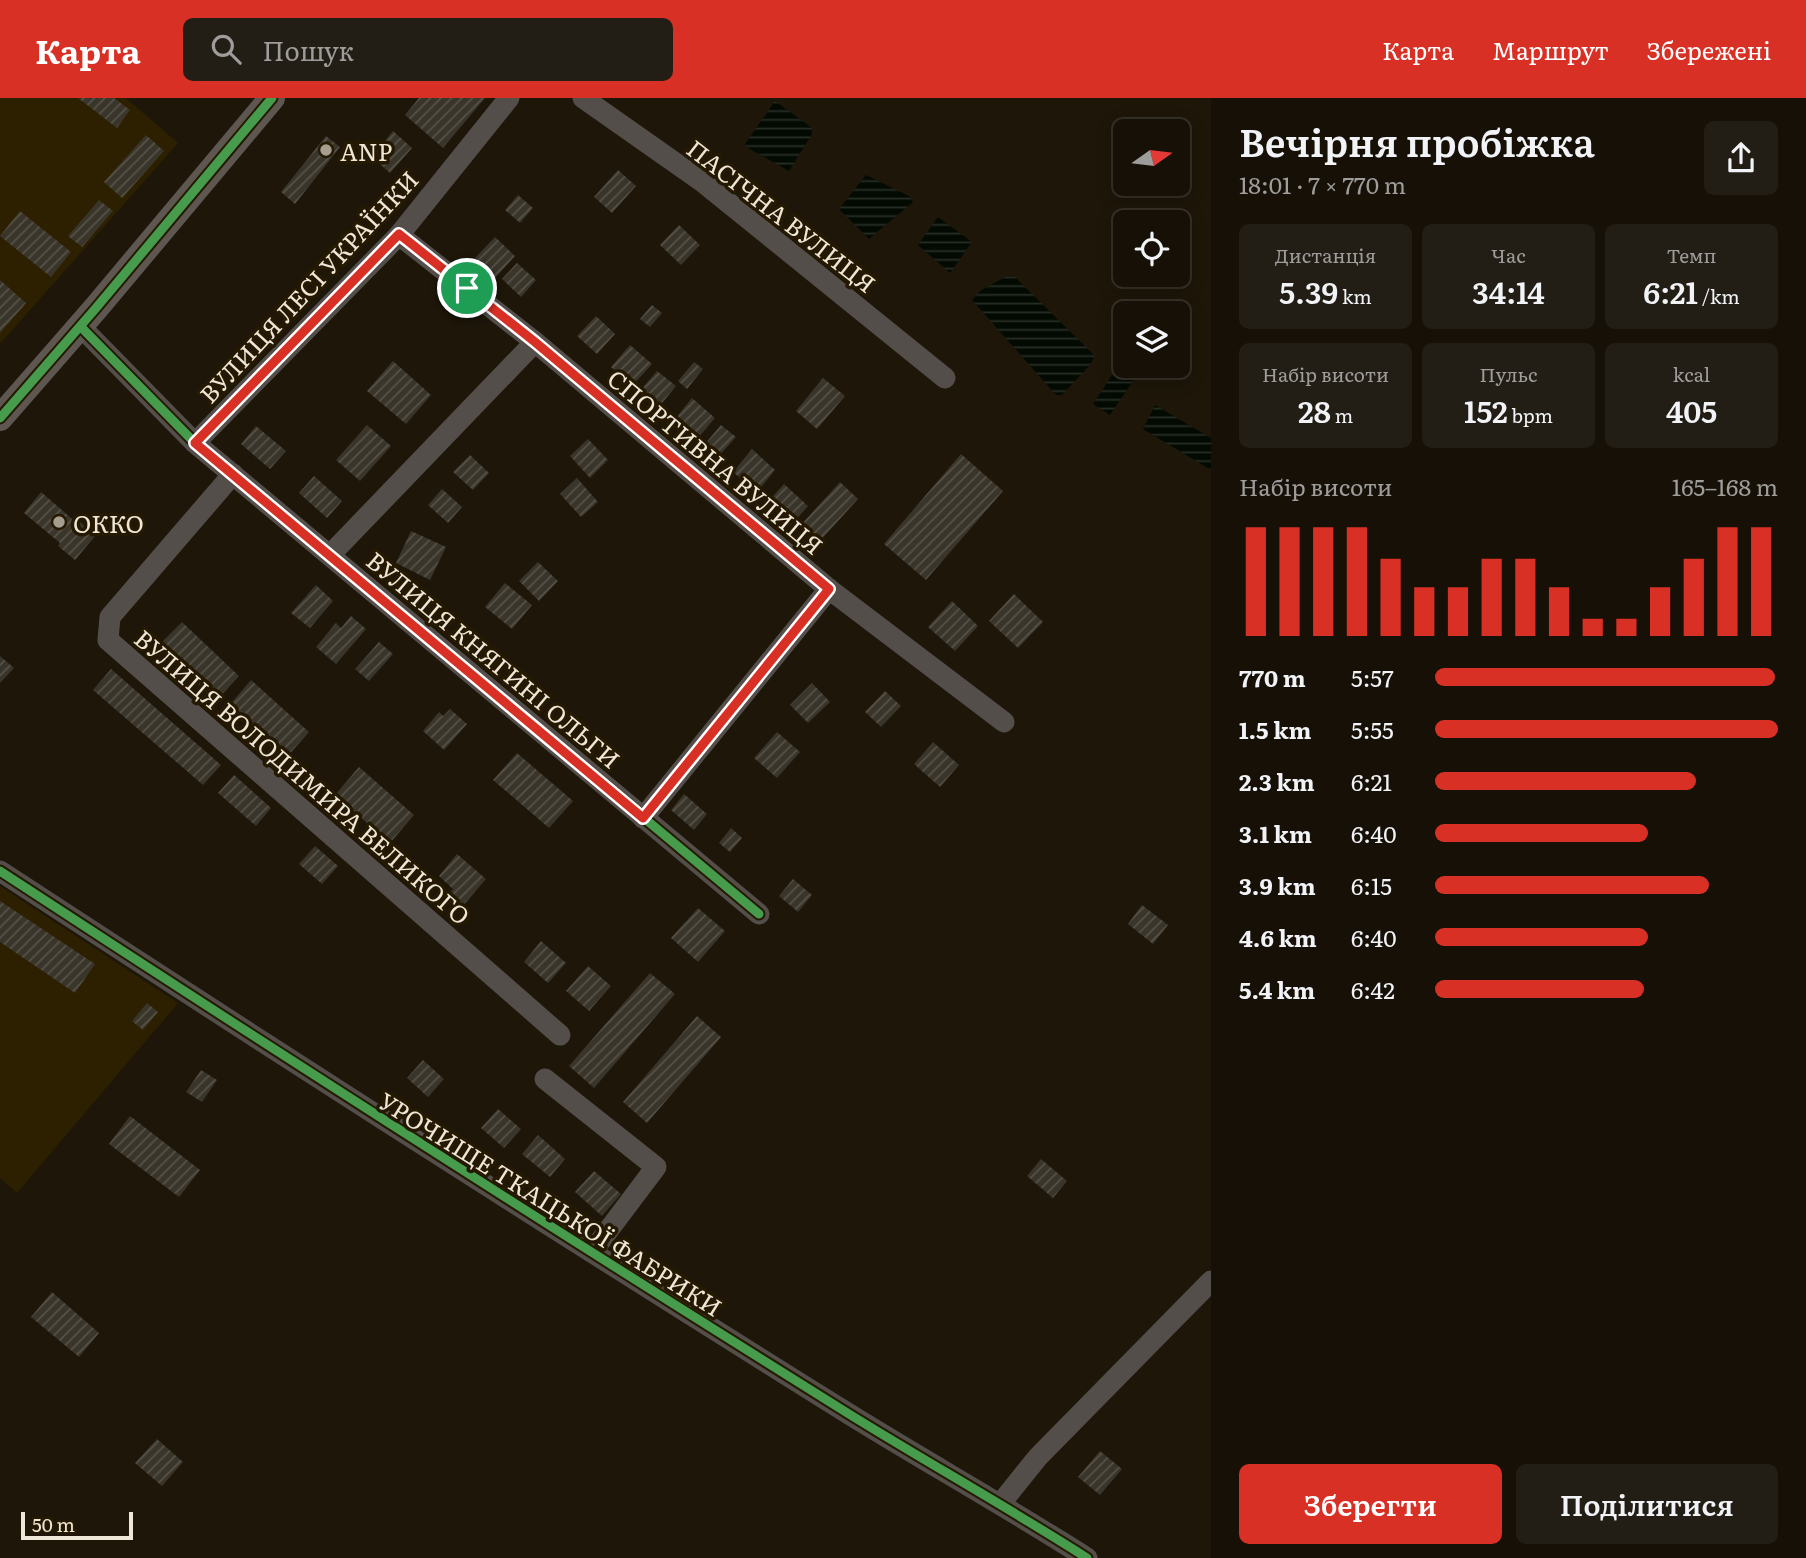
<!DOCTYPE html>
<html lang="uk">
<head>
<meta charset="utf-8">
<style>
	:root { --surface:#161007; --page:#231e15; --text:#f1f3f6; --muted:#9e9d9b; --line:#353028; --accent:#d93025 }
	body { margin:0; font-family:Literata,serif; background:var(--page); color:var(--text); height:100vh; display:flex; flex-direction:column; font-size:26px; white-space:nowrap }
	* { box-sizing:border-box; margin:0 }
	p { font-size:23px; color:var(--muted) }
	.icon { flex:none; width:38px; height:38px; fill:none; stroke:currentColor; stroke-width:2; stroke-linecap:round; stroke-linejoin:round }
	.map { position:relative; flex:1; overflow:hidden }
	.panel { display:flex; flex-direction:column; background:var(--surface); width:595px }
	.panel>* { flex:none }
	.needle { width:46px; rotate:76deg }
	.tools { position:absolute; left:1113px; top:21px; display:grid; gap:14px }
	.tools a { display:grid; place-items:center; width:77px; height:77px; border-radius:10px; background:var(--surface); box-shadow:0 4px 18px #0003,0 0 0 2px var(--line); font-size:35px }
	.scale { position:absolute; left:21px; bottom:18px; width:112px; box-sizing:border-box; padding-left:7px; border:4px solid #eee6d7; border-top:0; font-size:19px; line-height:24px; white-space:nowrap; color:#eee6d7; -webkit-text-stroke:5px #251901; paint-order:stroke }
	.pin { position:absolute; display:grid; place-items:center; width:60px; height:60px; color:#fff; margin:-30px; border:4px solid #fff; border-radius:50%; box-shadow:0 2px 7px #0007 }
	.round { display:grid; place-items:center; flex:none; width:74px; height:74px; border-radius:10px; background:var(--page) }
	.head { display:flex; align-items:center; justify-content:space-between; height:119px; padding:0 28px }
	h1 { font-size:38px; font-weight:600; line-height:52px }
	.figures { display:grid; grid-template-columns:repeat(3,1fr); gap:10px; height:119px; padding:7px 28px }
	.figures div { display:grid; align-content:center; border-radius:10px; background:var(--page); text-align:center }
	.figures b { font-size:30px; font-weight:600 }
	.figures small { font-size:19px; font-weight:400 }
	.figures p { font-size:19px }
	.chart { height:196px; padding:14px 28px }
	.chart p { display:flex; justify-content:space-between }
	.chart svg { width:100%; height:126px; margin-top:7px; stroke:var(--accent); stroke-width:6 }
	.action { display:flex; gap:14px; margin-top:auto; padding:14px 28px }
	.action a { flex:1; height:80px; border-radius:10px; background:var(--accent); color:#fff; font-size:28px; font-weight:600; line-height:80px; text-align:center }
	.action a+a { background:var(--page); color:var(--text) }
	ul { padding:0 28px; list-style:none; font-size:23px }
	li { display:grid; grid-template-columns:112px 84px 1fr; align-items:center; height:52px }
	li i { height:18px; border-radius:9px; background:var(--accent) }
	header { display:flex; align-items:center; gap:42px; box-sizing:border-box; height:98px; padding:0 35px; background:var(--accent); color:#fff }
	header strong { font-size:33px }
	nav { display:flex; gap:38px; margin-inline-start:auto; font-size:24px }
	.search { width:490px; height:63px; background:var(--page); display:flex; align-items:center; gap:18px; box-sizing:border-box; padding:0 24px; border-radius:10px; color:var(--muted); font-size:26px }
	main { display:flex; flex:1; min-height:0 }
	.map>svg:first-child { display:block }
</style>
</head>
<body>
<header>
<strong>Карта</strong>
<div class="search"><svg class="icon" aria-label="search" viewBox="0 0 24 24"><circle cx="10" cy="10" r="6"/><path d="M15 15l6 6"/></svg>Пошук</div>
<nav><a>Карта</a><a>Маршрут</a><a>Збережені</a></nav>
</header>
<main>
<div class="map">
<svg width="1211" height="1460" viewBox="0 0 1211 1460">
	<defs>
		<pattern id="water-rules" width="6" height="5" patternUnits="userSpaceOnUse" patternTransform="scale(1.75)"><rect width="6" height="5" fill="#030a01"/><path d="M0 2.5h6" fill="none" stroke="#282e25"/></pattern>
		<pattern id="building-hatch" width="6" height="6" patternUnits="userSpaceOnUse" patternTransform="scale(1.75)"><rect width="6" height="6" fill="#39352a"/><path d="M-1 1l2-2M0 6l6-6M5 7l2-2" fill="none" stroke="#565248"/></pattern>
	</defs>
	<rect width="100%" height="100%" fill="#1d1609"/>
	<!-- built -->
	<g fill="#2d2001">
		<polygon points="0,0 126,0 178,45 0,246"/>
		<polygon points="0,788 178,905 17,1095 0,1080"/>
	</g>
	<!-- water -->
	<g fill="url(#water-rules)">
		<polygon points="775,3 812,30 812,36 789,73 748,50 745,46"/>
		<polygon points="866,77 909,98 913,104 869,141 839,111"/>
		<polygon points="938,119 972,144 950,175 918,147"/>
		<polygon points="1007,178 1015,179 1095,258 1089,268 1062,297 1056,297 972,202 980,193"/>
		<polygon points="1120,265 1133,268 1137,277 1110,317 1093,306"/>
		<polygon points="1155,307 1211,340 1211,372 1143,331"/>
	</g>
	<!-- building -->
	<g fill="url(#building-hatch)">
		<polygon points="78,0 114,0 130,12 117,30"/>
		<polygon points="419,0 485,0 443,50 405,17"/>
		<polygon points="393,33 412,50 390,75 372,59"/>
		<polygon points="146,37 164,53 122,100 104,84"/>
		<polygon points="326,38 340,49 295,106 281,94"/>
		<polygon points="618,72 636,88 612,115 594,99"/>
		<polygon points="518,97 533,110 520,125 505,112"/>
		<polygon points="99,102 113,113 82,149 68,138"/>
		<polygon points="20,113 71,154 51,179 0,138"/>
		<polygon points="679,127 700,147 681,167 660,147"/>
		<polygon points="495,139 515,158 495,180 474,161"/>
		<polygon points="517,165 536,182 521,199 502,181"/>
		<polygon points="0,182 26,205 0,235"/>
		<polygon points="652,207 662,215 650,229 640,221"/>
		<polygon points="596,218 615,236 597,256 577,238"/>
		<polygon points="630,247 652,266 632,288 611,269"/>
		<polygon points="393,263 431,297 406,326 367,293"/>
		<polygon points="694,264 703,271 687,291 678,283"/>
		<polygon points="657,273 676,288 658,310 639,294"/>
		<polygon points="823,280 845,298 817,331 796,313"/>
		<polygon points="692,300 715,320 698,340 675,321"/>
		<polygon points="367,327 391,348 360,383 336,362"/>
		<polygon points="721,327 736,339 718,359 704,347"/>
		<polygon points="256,328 286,353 270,371 241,346"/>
		<polygon points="588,341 608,362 590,380 570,358"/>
		<polygon points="752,351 775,372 757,394 733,374"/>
		<polygon points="961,356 1003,393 926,482 884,446"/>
		<polygon points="470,357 489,375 473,392 453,374"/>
		<polygon points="314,378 342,403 327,420 299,395"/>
		<polygon points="577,380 598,404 581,419 560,396"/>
		<polygon points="840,384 858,401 818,445 799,429"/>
		<polygon points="784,386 808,408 791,427 767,405"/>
		<polygon points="442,391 462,409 448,425 428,407"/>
		<polygon points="41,394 77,425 79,423 96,437 75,462 58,448 60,445 24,415"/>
		<polygon points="411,433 446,449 430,482 396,465"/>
		<polygon points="538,464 558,483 539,503 519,483"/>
		<polygon points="505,485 532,507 512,531 485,509"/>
		<polygon points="316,487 333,503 310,530 291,515"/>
		<polygon points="1014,496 1043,524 1018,550 989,523"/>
		<polygon points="952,503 978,528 955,553 928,529"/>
		<polygon points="351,518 366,531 336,566 316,549 336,525 341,530"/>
		<polygon points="182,524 239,578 216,603 158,548"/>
		<polygon points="379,544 393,556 369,583 355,571"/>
		<polygon points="0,558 14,570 0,585"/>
		<polygon points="111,571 221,667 203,687 93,592"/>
		<polygon points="251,582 309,634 285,661 227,610"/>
		<polygon points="812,585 830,604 808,625 790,607"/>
		<polygon points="885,593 901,608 881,629 865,614"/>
		<polygon points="450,611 467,626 444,652 423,633 439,614 443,618"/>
		<polygon points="777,634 800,654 777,680 754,660"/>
		<polygon points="933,644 959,667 940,689 914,666"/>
		<polygon points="517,655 573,703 549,730 493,682"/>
		<polygon points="359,669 414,717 390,745 335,697"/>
		<polygon points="234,677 271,710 256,728 218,695"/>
		<polygon points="684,696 707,716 694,732 671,712"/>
		<polygon points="731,730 742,740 730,754 719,745"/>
		<polygon points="315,748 338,768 322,786 299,766"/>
		<polygon points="457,756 486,781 462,809 448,797 453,791 439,778"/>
		<polygon points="793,781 812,797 798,814 779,798"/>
		<polygon points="0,803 95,866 75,895 0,844"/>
		<polygon points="1142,807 1168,827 1153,846 1128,826"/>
		<polygon points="698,810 725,833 698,864 671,840"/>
		<polygon points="541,843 566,865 548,885 524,864"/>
		<polygon points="588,868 611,888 589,913 566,893"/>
		<polygon points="650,875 675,896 594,990 569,968"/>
		<polygon points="147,905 158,914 143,932 132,923"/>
		<polygon points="697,918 721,939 647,1025 623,1004"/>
		<polygon points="423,962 444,981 428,999 407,980"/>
		<polygon points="201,972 217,982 202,1004 186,994"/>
		<polygon points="498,1011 521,1031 504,1050 481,1030"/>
		<polygon points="130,1018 200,1072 179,1099 109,1046"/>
		<polygon points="538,1037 565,1061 550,1079 522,1056"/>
		<polygon points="1041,1061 1067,1083 1053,1100 1027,1078"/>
		<polygon points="594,1073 621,1096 602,1118 575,1094"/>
		<polygon points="52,1194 99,1235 79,1259 31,1219"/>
		<polygon points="157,1341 183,1364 162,1388 135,1365"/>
		<polygon points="1100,1353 1122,1371 1100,1397 1078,1379"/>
	</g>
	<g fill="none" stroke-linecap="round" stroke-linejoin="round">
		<!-- minor -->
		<g stroke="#534e4a" stroke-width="21">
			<polyline points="583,0 704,85 945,280"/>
			<polyline points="399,137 535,244 829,491 1004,624"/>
			<polyline points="81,229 195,345 759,816"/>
			<polyline points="195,345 399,137 509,0"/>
			<polyline points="233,376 110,519 108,542 560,937"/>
			<polyline points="330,457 535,244"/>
			<polyline points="643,720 829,491"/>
			<path d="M0,773C281,957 564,1138 849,1316C928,1365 1009,1410 1087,1460"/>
			<polyline points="545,981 656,1069 592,1154"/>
			<polyline points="1001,1405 1038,1359 1211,1183"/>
		</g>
		<!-- major -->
		<polyline stroke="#5e5751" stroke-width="26" points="0,320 96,210 272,0"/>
		<defs>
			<g id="cycleway">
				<polyline points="81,229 195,345 759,816"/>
				<polyline points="0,320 96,210 272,0"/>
				<path d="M0,773C281,957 564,1138 849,1316C928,1365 1009,1410 1087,1460"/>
			</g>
		</defs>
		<!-- cycleway casing -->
		<use href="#cycleway" stroke="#251901" stroke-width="13"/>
		<!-- cycleway -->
		<use href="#cycleway" stroke="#469c4c" stroke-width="9"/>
	</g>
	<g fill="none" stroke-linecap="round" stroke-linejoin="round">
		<defs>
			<polygon id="route" points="399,136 535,244 829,491 643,720 195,345"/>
		</defs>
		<!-- route casing -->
		<use href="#route" stroke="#fff" stroke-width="14"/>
		<!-- route -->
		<use href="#route" stroke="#d93025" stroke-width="9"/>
	</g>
	<!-- markers -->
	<g fill="#a59d8f" stroke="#251901" stroke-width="2.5">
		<circle cx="326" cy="52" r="7"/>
		<circle cx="59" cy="424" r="7"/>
	</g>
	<g text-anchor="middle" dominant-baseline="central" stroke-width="7" stroke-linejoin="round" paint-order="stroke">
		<!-- poi labels -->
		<g font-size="24" fill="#eee6d7" stroke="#251901" text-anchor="start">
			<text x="340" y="52">ANP</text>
			<text x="73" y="424">ОККО</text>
		</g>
		<!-- street labels -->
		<g font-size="24" fill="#eee6d7" stroke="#251901">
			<text transform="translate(782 117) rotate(38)">ПАСІЧНА ВУЛИЦЯ</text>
			<text transform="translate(308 188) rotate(-47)">ВУЛИЦЯ ЛЕСІ УКРАЇНКИ</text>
			<text transform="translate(716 363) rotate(40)">СПОРТИВНА ВУЛИЦЯ</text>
			<text transform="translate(494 561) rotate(40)">ВУЛИЦЯ КНЯГИНІ ОЛЬГИ</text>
			<text transform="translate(303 678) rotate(41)">ВУЛИЦЯ ВОЛОДИМИРА ВЕЛИКОГО</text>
			<text transform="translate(551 1105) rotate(32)">УРОЧИЩЕ ТКАЦЬКОЇ ФАБРИКИ</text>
		</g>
	</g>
</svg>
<div class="tools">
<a><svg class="needle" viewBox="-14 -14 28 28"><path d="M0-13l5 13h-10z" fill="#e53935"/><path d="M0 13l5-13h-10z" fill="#9e9d9b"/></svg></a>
<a><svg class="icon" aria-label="locate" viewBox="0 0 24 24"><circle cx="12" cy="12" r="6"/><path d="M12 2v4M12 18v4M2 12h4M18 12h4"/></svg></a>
<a><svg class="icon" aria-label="layers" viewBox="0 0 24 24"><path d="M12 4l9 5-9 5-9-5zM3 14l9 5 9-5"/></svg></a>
</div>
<div class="scale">50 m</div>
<div class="pin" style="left:467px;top:190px;background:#1e9e55"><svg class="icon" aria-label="arrive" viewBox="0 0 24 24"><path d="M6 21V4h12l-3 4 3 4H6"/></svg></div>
</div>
<section class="panel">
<div class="head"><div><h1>Вечірня пробіжка</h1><p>18:01 · 7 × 770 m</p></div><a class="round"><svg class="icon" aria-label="share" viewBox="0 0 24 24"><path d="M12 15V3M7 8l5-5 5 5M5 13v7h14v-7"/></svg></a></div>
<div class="figures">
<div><p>Дистанція</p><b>5.39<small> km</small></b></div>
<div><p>Час</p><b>34:14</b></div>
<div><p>Темп</p><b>6:21<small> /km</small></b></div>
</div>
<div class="figures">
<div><p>Набір висоти</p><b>28<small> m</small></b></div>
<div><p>Пульс</p><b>152<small> bpm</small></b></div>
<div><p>kcal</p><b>405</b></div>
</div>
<div class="chart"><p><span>Набір висоти</span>165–168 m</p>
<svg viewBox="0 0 160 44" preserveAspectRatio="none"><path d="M5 44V6M15 44V6M25 44V6M35 44V6M45 44V17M55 44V27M65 44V27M75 44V17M85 44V17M95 44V27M105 44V38M115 44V38M125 44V27M135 44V17M145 44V6M155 44V6"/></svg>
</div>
<ul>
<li><b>770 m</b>5:57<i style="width:99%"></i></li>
<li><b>1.5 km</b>5:55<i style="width:100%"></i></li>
<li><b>2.3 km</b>6:21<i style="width:76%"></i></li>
<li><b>3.1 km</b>6:40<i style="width:62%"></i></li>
<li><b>3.9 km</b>6:15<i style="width:80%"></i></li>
<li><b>4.6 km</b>6:40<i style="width:62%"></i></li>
<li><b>5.4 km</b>6:42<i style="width:61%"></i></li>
</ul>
<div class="action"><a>Зберегти</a><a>Поділитися</a></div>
</section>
</main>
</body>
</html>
